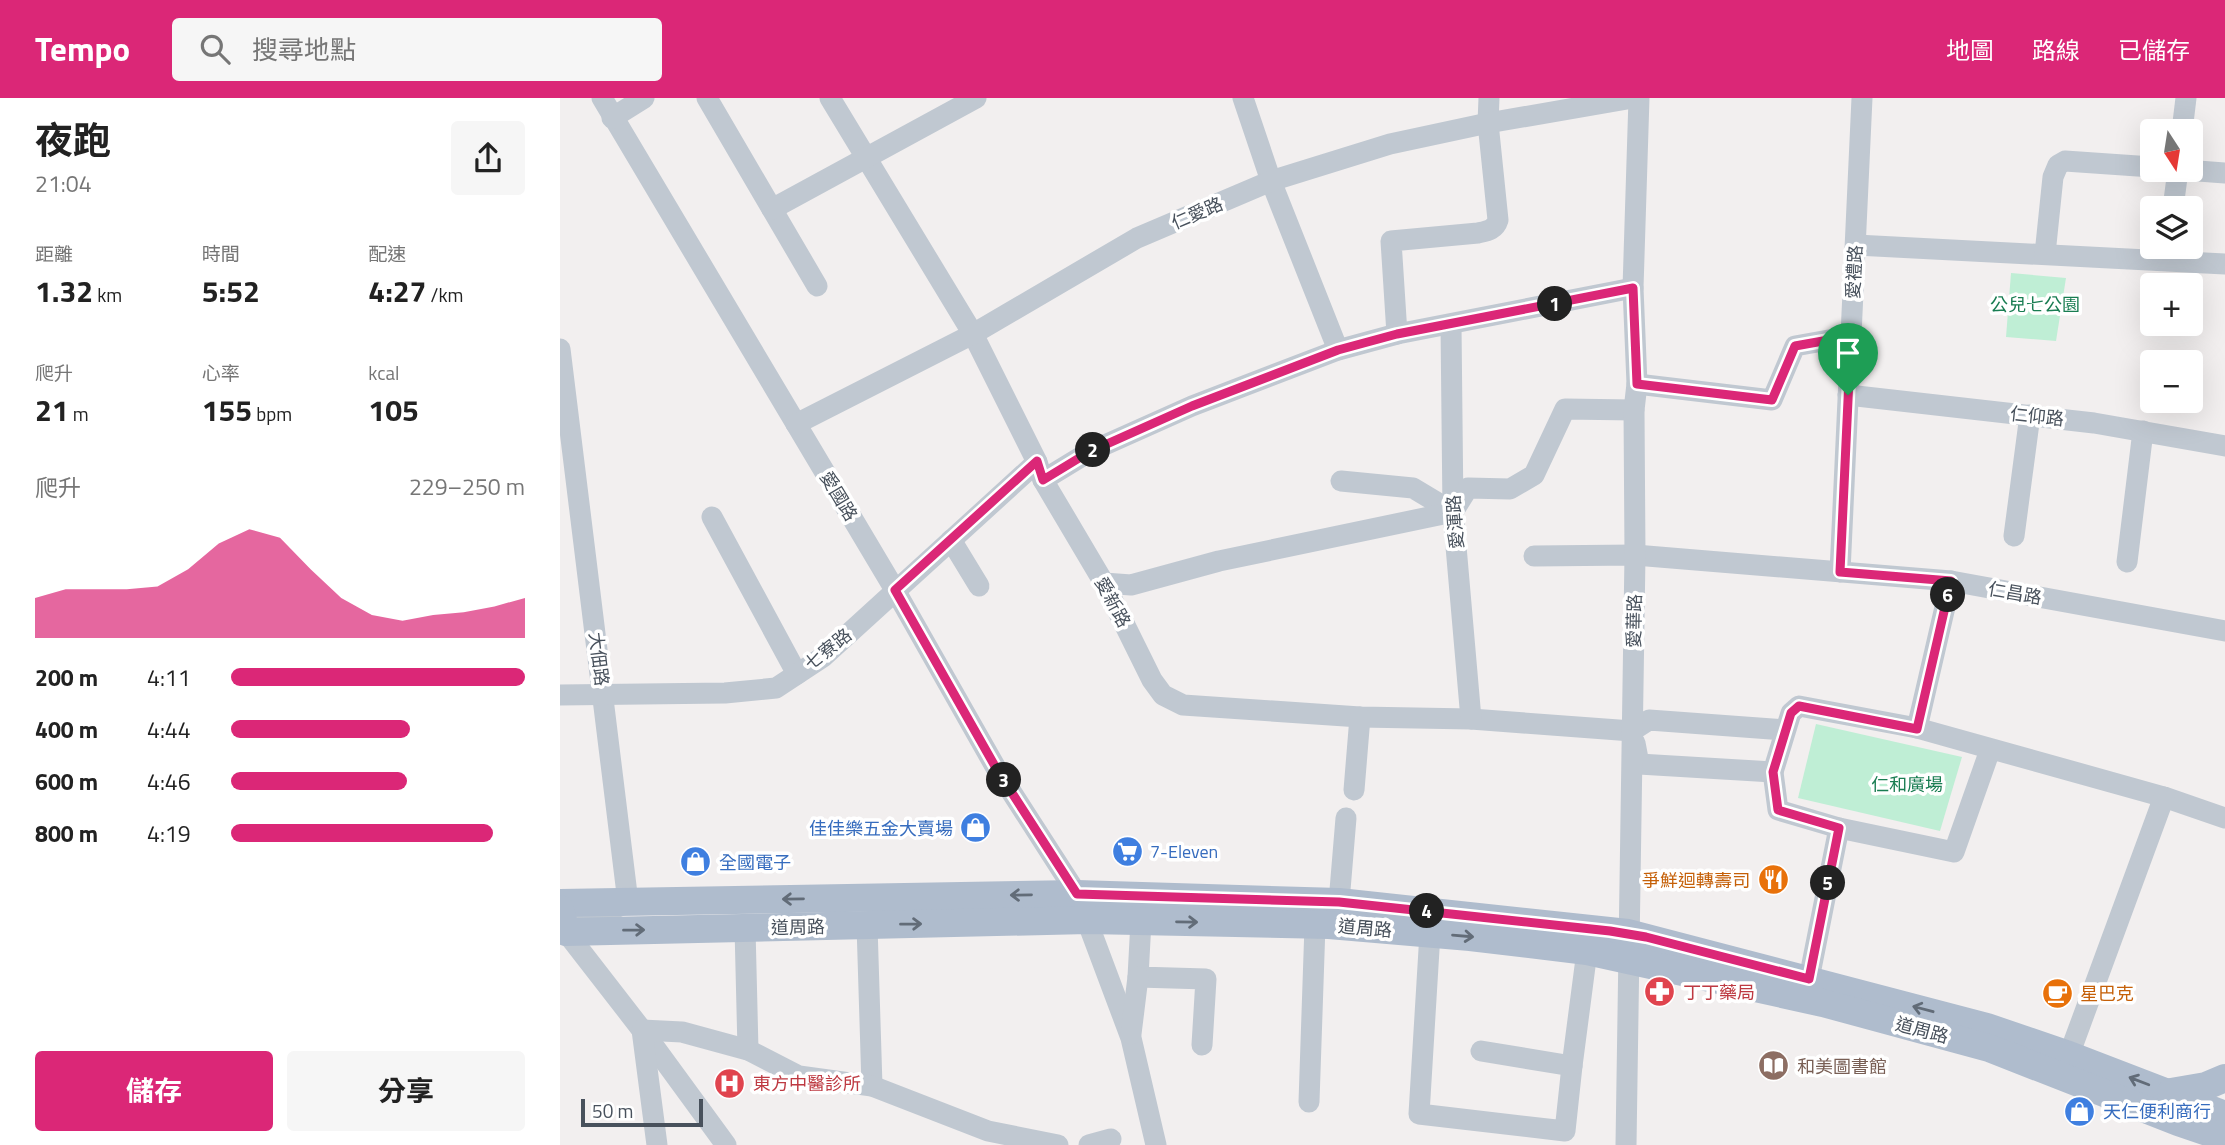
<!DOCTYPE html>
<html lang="zh-TW">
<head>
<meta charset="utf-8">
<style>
	:root { --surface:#fff; --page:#f6f6f6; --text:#222; --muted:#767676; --accent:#db2777 }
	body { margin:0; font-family:"Titillium Web","Noto Sans TC",sans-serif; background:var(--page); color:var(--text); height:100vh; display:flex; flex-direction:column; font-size:26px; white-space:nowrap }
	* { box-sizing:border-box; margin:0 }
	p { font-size:23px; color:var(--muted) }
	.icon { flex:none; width:38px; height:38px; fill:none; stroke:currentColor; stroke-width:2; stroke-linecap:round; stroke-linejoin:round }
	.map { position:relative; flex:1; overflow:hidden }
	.side { display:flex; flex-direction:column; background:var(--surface); width:560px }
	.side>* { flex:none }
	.needle { width:46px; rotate:168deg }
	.buttons { position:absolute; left:1580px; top:21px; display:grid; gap:14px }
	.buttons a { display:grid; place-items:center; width:63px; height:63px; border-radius:7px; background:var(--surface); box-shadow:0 7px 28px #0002; font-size:35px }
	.scale { position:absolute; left:21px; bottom:18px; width:122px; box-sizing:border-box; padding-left:7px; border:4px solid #48515c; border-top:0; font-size:19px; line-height:24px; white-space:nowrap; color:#48515c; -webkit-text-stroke:5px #fff; paint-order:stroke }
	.pin { position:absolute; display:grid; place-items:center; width:60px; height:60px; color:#fff; margin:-72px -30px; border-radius:50% 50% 50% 0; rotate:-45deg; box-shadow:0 0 7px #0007 }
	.pin .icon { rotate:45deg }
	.km { position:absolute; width:35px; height:35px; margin:-18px; border-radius:50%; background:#222; color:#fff; font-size:19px; line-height:35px; text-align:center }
	.round { display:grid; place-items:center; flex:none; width:74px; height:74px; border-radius:7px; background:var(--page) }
	.headline { display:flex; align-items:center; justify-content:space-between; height:119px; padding:0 35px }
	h1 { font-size:38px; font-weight:700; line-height:52px }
	.stats { display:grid; grid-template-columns:repeat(3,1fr); gap:10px; height:119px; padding:7px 35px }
	.stats div { display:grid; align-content:center }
	.stats b { font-size:30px; font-weight:700 }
	.stats small { font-size:19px; font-weight:400 }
	.stats p { font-size:19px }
	.chart { height:196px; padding:14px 35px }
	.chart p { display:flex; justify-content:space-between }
	.chart svg { width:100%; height:126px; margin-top:7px; fill:var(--accent); opacity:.7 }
	.primary-button { display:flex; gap:14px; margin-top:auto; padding:14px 35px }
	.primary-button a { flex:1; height:80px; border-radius:7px; background:var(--accent); color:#fff; font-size:28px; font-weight:700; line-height:80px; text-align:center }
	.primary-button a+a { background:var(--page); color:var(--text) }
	ul { padding:0 35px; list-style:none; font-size:23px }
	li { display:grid; grid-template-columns:112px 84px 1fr; align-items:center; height:52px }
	li i { height:18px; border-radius:9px; background:var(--accent) }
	header { display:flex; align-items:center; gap:42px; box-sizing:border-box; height:98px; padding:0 35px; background:var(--accent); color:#fff }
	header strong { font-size:33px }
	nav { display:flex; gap:38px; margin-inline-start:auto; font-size:24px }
	.search { width:490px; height:63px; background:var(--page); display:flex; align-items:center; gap:18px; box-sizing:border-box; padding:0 24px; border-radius:7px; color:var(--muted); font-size:26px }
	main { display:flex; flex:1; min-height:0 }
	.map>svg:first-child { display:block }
</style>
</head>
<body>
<header>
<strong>Tempo</strong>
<div class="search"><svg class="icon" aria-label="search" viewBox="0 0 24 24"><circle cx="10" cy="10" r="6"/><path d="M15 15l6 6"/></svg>搜尋地點</div>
<nav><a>地圖</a><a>路線</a><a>已儲存</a></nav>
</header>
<main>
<section class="side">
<div class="headline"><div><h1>夜跑</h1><p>21:04</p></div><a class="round"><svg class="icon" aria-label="share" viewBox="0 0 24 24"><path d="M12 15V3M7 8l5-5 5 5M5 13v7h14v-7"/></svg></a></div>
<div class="stats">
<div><p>距離</p><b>1.32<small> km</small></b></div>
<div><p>時間</p><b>5:52</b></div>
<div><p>配速</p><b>4:27<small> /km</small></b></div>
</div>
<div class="stats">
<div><p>爬升</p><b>21<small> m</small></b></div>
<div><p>心率</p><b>155<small> bpm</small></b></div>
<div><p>kcal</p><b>105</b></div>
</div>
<div class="chart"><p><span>爬升</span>229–250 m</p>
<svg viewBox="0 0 160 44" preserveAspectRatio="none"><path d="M0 44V30L10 27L20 27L30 27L40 26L50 20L60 11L70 6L80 9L90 20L100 30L110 36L120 38L130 36L140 35L150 33L160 30V44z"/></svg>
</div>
<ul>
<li><b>200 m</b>4:11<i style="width:100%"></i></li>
<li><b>400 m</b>4:44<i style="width:61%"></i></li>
<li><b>600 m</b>4:46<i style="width:60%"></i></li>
<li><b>800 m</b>4:19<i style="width:89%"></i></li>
</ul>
<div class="primary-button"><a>儲存</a><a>分享</a></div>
</section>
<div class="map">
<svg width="1665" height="1047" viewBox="0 0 1665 1047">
	<rect width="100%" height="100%" fill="#f2efef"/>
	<!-- green -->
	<g fill="#bfeed5">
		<polygon points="1451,175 1506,180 1496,243 1446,239"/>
		<polygon points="1256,626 1402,659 1380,733 1238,700"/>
	</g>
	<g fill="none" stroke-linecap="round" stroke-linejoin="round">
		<!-- minor -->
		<g stroke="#c0c8d1" stroke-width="21">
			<polyline points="42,0 335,492 436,670 517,796 571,940 596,1047"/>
			<polyline points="147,0 257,188"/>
			<polyline points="270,0 413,236 477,364 483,382 544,485 592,582 603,597 623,607 800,619 911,621 1072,633"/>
			<polyline points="683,0 711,83 778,252"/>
			<polyline points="52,20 84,0"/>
			<polyline points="1622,33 1626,0"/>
			<polyline points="1625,72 1665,75"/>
			<polyline points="1613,110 1618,72"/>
			<polyline points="212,111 416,0"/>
			<polyline points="1296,147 1665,166"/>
			<polyline points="1485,156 1493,79 1498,67 1505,63 1592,69"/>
			<polyline points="891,227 893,414 911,621"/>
			<path d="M837,236L831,143L918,135C927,133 935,132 938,122L928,25L929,0"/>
			<polyline points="0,251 68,804 11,831"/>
			<polyline points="1077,286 1212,302 1235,248 1291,238"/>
			<polyline points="1288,297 1534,325 1665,348"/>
			<polyline points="236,326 413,236 577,140 711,83 830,46 928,25 1073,0"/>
			<polyline points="483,382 529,354 632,308 778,252 837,236 1073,190"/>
			<polyline points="781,383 853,390 893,414"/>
			<polyline points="893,414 908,390 950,391 974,377 1005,311 1074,312"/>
			<polyline points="152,419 237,576"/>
			<polyline points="1454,438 1470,317"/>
			<polyline points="391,442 419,488"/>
			<polyline points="974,458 1075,457 1391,483 1665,533"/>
			<polyline points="1567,464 1583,333"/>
			<polyline points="1280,474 1302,0"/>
			<polyline points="544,485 571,487 659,463 893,414"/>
			<polyline points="0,597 165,595 216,590 263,559 477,364"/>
			<polyline points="1357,630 1391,483"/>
			<polyline points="1072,633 1089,622 1225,632"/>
			<polyline points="1075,645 1079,666 1213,674"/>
			<polyline points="1430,652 1394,754 1279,730 1218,712 1213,674 1231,615 1239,608 1357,630 1604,699 1665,720"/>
			<polyline points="794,692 800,619"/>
			<polyline points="779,804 786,720"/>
			<polyline points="581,823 578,879 646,881 642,947"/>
			<polyline points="307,827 312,988"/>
			<polyline points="185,830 188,952"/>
			<polyline points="6,834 82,932 166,1047"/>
			<polyline points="870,835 859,1016 1005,1033 1012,968"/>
			<polyline points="1249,881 1279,730"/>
			<polyline points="571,936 578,879"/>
			<polyline points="921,953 1012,968 1027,853"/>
			<polyline points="1509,957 1604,699"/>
			<polyline points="749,1004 755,827"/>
			<polyline points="97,1047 82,932 122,934 188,952 239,978 312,988 428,1033 498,1047"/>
			<polyline points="529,1047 551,1041"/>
			<polyline points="1066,1047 1075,457 1074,312 1077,286 1073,190 1079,0"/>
		</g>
		<!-- major -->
		<g stroke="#afbccd" stroke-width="28">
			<polyline points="0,805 517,796 779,804 1068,835 1427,929 1509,957 1665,1017"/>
			<polyline points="0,811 6,834 528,822 769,827 910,839 1027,853 1263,905 1429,950 1618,1024 1665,1040"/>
			<polyline points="1611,994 1646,988 1665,980"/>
		</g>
	</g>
	<!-- one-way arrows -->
	<defs><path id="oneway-shaft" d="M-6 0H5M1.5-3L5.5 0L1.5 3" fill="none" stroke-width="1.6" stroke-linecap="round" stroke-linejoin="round" transform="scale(1.75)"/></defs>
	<g stroke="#626c78">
		<use href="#oneway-shaft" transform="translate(461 797) rotate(179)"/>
		<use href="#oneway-shaft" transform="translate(233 801) rotate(179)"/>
		<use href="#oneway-shaft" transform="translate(627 824) rotate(1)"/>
		<use href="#oneway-shaft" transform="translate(351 826) rotate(-1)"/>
		<use href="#oneway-shaft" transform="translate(74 832) rotate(-1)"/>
		<use href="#oneway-shaft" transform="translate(903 838) rotate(5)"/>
		<use href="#oneway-shaft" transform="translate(1363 911) rotate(-165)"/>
		<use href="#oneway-shaft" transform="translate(1579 983) rotate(-159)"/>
	</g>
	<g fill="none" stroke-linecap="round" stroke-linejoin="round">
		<defs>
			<polygon id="route" points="1073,190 1077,286 1212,302 1235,248 1291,238 1280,474 1391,483 1357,631 1239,608 1231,615 1213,674 1218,712 1279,730 1249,881 1086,839 1050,833 779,804 517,796 436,670 335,492 477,363 483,382 529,354 632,308 778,252 837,236"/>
		</defs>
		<!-- route casing -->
		<use href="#route" stroke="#fff" stroke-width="14"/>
		<!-- route -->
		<use href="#route" stroke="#db2777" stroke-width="9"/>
	</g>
	<!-- icons -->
	<defs>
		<symbol id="shop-disc" viewBox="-11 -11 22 22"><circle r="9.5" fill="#3f7fe0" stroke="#fff"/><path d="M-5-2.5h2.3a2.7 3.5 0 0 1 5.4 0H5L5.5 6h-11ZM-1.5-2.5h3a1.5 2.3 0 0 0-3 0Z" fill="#fff"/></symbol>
		<symbol id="supermarket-disc" viewBox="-11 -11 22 22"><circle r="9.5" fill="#3f7fe0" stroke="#fff"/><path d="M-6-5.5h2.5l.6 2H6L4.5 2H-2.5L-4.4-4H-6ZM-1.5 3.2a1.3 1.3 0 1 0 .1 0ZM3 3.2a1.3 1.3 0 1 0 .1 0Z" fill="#fff"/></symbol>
		<symbol id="restaurant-disc" viewBox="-11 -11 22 22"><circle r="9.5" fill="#e8710a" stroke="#fff"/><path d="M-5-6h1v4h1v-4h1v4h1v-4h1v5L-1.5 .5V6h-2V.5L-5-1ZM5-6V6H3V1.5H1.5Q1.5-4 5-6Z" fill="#fff"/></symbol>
		<symbol id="pharmacy-disc" viewBox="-11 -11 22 22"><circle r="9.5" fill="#e0444e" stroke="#fff"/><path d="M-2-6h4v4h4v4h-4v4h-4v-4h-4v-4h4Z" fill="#fff"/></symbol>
		<symbol id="cafe-disc" viewBox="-11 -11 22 22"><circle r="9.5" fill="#e8710a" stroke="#fff"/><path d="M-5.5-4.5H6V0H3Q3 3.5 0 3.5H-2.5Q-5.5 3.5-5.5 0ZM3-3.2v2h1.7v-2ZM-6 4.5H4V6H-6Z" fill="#fff"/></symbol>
		<symbol id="library-disc" viewBox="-11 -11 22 22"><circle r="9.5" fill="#8d6e63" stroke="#fff"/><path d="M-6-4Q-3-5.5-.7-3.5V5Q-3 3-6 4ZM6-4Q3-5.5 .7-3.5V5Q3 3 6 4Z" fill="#fff"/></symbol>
		<symbol id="hospital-disc" viewBox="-11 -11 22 22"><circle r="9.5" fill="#e0444e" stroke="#fff"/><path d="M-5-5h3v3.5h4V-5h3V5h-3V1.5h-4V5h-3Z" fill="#fff"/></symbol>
	</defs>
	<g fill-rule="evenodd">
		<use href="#shop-disc" x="398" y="712" width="35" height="35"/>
		<use href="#supermarket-disc" x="550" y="736" width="35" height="35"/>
		<use href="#shop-disc" x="118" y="746" width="35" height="35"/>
		<use href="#restaurant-disc" x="1196" y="764" width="35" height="35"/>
		<use href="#pharmacy-disc" x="1082" y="876" width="35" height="35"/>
		<use href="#cafe-disc" x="1480" y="878" width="35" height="35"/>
		<use href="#library-disc" x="1196" y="950" width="35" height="35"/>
		<use href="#hospital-disc" x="152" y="968" width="35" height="35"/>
		<use href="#shop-disc" x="1502" y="996" width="35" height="35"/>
	</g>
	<g text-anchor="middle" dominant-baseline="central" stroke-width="7" stroke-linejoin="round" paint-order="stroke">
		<!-- street labels -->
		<g font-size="18" fill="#48515c" stroke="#fff">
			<text transform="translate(637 115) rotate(-23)">仁愛路</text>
			<text transform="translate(1294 174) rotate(-87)">愛禮路</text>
			<text transform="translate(1477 318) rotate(6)">仁仰路</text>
			<text transform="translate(279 398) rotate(59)">愛國路</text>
			<text transform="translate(895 424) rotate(-94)">愛渾路</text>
			<text transform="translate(1455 495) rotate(10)">仁昌路</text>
			<text transform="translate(553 504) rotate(62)">愛新路</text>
			<text transform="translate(1074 523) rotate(-89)">愛華路</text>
			<text transform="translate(268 551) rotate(-39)">七寮路</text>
			<text transform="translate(39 561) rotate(83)">大佃路</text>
			<text transform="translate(238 829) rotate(-1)">道周路</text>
			<text transform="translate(805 830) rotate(5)">道周路</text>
			<text transform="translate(1362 932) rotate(15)">道周路</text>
		</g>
		<!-- park labels -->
		<g font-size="18" fill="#197d52" stroke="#fff">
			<text x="1475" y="206">公兒七公園</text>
			<text x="1347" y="686">仁和廣場</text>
		</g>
		<!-- shop labels -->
		<g font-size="18" fill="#366cbe" stroke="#fff" text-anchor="start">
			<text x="393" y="730" text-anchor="end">佳佳樂五金大賣場</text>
			<text x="590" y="753">7-Eleven</text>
			<text x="159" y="764">全國電子</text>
			<text x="1543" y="1013">天仁便利商行</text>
		</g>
		<!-- food labels -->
		<g font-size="18" fill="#c56008" stroke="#fff" text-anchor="end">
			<text x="1190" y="782">爭鮮迴轉壽司</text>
			<text x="1520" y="895" text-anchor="start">星巴克</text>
		</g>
		<!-- health labels -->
		<g font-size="18" fill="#be3a42" stroke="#fff" text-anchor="start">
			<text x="1123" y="894">丁丁藥局</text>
			<text x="193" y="985">東方中醫診所</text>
		</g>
		<!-- education labels -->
		<g font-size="18" fill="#785e54" stroke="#fff" text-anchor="start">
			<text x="1237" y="968">和美圖書館</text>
		</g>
	</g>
</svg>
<div class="buttons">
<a><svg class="needle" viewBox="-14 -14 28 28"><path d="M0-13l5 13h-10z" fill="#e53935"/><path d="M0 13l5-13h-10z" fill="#767676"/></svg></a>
<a><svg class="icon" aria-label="layers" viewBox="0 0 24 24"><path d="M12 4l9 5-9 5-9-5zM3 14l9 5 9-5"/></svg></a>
<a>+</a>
<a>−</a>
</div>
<div class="scale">50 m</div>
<div class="pin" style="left:1288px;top:297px;background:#1e9e55"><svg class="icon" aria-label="arrive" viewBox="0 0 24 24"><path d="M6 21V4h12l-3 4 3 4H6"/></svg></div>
<b class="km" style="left:995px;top:206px">1</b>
<b class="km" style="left:533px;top:352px">2</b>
<b class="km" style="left:444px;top:682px">3</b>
<b class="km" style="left:867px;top:813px">4</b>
<b class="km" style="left:1268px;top:785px">5</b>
<b class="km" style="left:1388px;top:497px">6</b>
</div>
</main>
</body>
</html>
